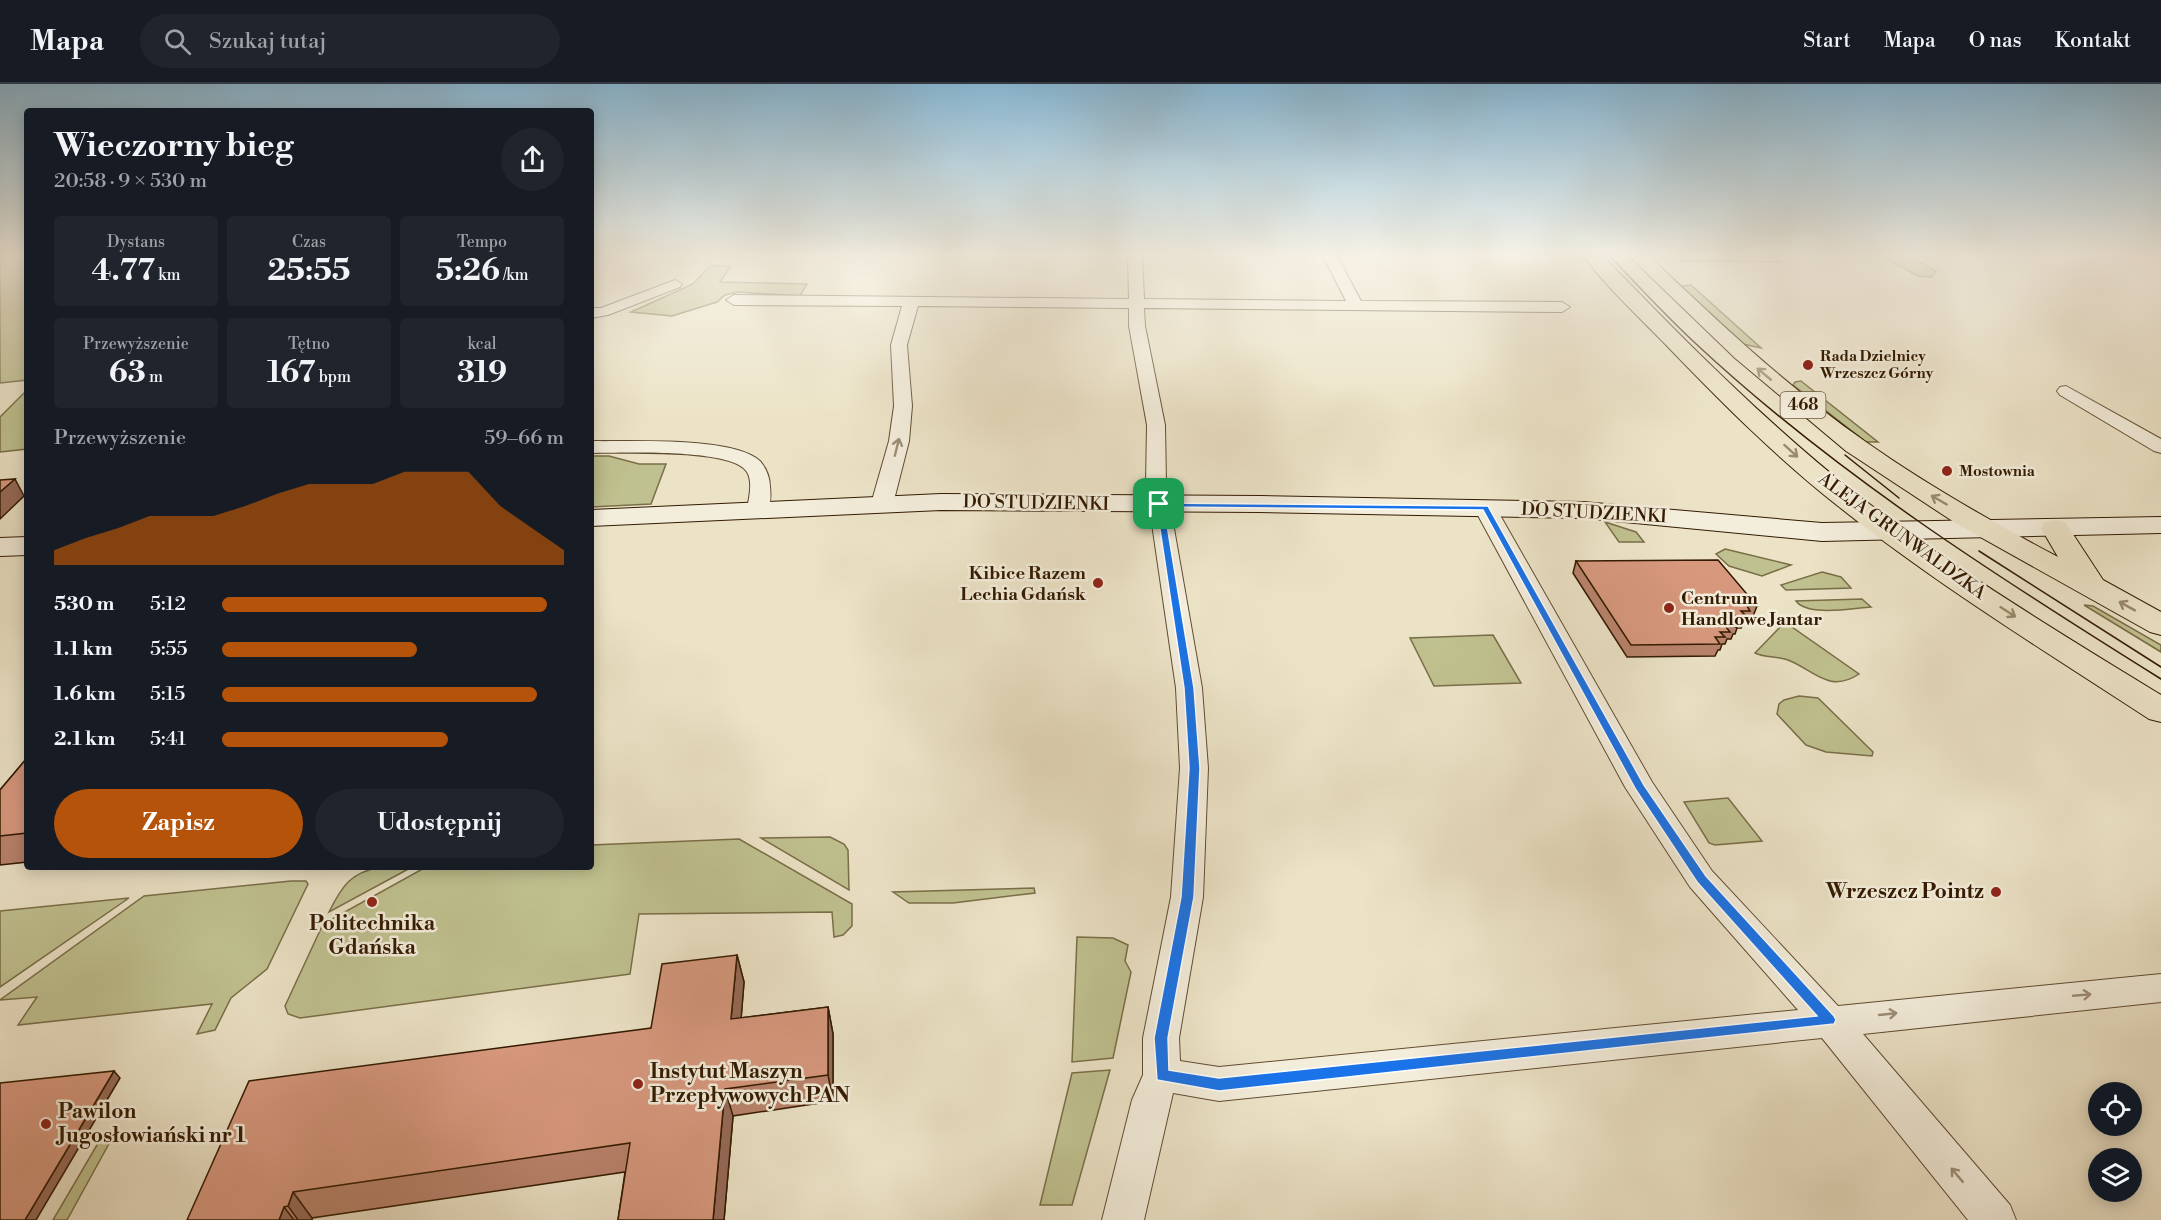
<!DOCTYPE html>
<html lang="pl">
<head>
<meta charset="utf-8">
<style>
	:root { --surface:#171b24; --page:#20242c; --text:#f1f3f6; --muted:#9ea1a6; --line:#363941; --accent:#b45309 }
	body { margin:0; font-family:"Libre Bodoni",serif; background:var(--page); color:var(--text); height:100vh; display:flex; flex-direction:column; font-size:22px; white-space:nowrap }
	* { box-sizing:border-box; margin:0 }
	p { font-size:20px; color:var(--muted) }
	.icon { flex:none; width:33px; height:33px; fill:none; stroke:currentColor; stroke-width:2; stroke-linecap:round; stroke-linejoin:round }
	.map { position:relative; flex:1; overflow:hidden }
	.sheet { position:absolute; left:24px; top:24px; width:570px; height:762px; display:flex; flex-direction:column; background:var(--surface); border-radius:6px; box-shadow:0 3px 15px #0003 }
	.sheet>* { flex:none }
	.controls { position:absolute; left:2088px; top:998px; display:grid; gap:12px }
	.controls a { display:grid; place-items:center; width:54px; height:54px; border-radius:50%; background:var(--surface); box-shadow:0 3px 15px #0003; font-size:30px }
	.pin { position:absolute; display:grid; place-items:center; width:51px; height:51px; color:#fff; margin:-26px; border-radius:12px; box-shadow:0 3px 9px #0006 }
	.round { display:grid; place-items:center; flex:none; width:63px; height:63px; border-radius:32px; background:var(--page) }
	.headline { display:flex; align-items:center; justify-content:space-between; height:102px; padding:0 30px }
	h1 { font-size:33px; font-weight:700; line-height:45px }
	.figures { display:grid; grid-template-columns:repeat(3,1fr); gap:9px; height:102px; padding:6px 30px }
	.figures div { display:grid; align-content:center; border-radius:6px; background:var(--page); text-align:center }
	.figures b { font-size:30px; font-weight:700 }
	.figures small { font-size:16px; font-weight:400 }
	.figures p { font-size:16px }
	.chart { height:168px; padding:12px 30px }
	.chart p { display:flex; justify-content:space-between }
	.chart svg { width:100%; height:108px; margin-top:6px; fill:var(--accent); opacity:.7 }
	.primary-button { display:flex; gap:12px; margin-top:auto; padding:12px 30px }
	.primary-button a { flex:1; height:69px; border-radius:36px; background:var(--accent); color:#fff; font-size:24px; font-weight:700; line-height:69px; text-align:center }
	.primary-button a+a { background:var(--page); color:var(--text) }
	ul { padding:0 30px; list-style:none; font-size:20px }
	li { display:grid; grid-template-columns:96px 72px 1fr; align-items:center; height:45px }
	li i { height:15px; border-radius:8px; background:var(--accent) }
	header { display:flex; align-items:center; gap:36px; box-sizing:border-box; height:84px; padding:0 30px; background:var(--surface); border-bottom:2px solid var(--line) }
	header strong { font-size:28px }
	nav { display:flex; gap:33px; margin-inline-start:auto; font-size:21px }
	.search { width:420px; height:54px; background:var(--page); display:flex; align-items:center; gap:15px; box-sizing:border-box; padding:0 21px; border-radius:33px; color:var(--muted); font-size:22px }
	.map>svg:first-child { display:block }
</style>
</head>
<body>
<header>
<strong>Mapa</strong>
<div class="search"><svg class="icon" aria-label="search" viewBox="0 0 24 24"><circle cx="10" cy="10" r="6"/><path d="M15 15l6 6"/></svg>Szukaj tutaj</div>
<nav><a>Start</a><a>Mapa</a><a>O nas</a><a>Kontakt</a></nav>
</header>
<div class="map">
<svg width="2161" height="1136" viewBox="0 0 2161 1136">
	<rect width="100%" height="100%" fill="#ece3c7"/>
	<filter id="stains"><feTurbulence type="fractalNoise" baseFrequency=".00333" numOctaves="4"/><feColorMatrix values="0 0 0 0 .2 0 0 0 0 .09 0 0 0 0 .02 0 0 0 .5 -.17"/></filter>
	<radialGradient id="worn" r=".72"><stop offset=".6" stop-color="#630" stop-opacity="0"/><stop offset="1" stop-color="#630" stop-opacity=".3"/></radialGradient>
	<!-- green -->
	<g fill="#c0c190" stroke="#7a6e48" stroke-width="1.5">
		<polygon points="0,170 27,170 27,296 0,299"/>
		<polygon points="1683,170 1768,170 1780,178 1681,177"/>
		<polygon points="1877,170 1905,170 1936,187 1932,193 1918,192"/>
		<polygon points="710,182 731,182 720,198 807,200 800,212 739,208 725,211 717,218 672,232 631,228 693,200"/>
		<polygon points="1691,201 1761,264 1743,260 1681,202"/>
		<polygon points="1801,297 1878,358 1866,358 1793,301 1795,298"/>
		<polygon points="27,306 27,365 0,368 0,333"/>
		<polygon points="591,372 609,372 639,380 666,380 651,420 591,423"/>
		<polygon points="1605,438 1636,448 1644,458 1619,458"/>
		<polygon points="1725,465 1791,481 1762,492 1729,482 1716,470"/>
		<polygon points="1822,488 1841,493 1851,504 1786,506 1781,501"/>
		<path d="M1862,515L1871,523C1853,524 1808,533 1796,517Z"/>
		<polygon points="2084,521 2093,522 2161,561 2161,568"/>
		<path d="M1783,540L1789,541L1859,590C1829,610 1814,586 1788,576C1777,572 1765,574 1755,569Z"/>
		<polygon points="1493,551 1521,599 1434,602 1410,554"/>
		<polygon points="1799,612 1818,614 1873,668 1872,672 1826,668 1806,661 1777,630 1779,620 1784,616"/>
		<polygon points="1728,714 1762,757 1715,761 1709,759 1684,718"/>
		<polygon points="830,753 844,760 848,766 849,806 761,754"/>
		<polygon points="739,755 852,820 852,842 843,851 834,853 832,828 639,830 630,890 300,934 288,930 285,922 323,840 426,783 591,783 591,761"/>
		<path d="M380,783H412L329,828C342,802 350,789 380,783Z"/>
		<polygon points="291,797 306,797 308,800 267,885 231,914 215,946 197,950 212,920 18,941 37,913 0,916 144,812"/>
		<polygon points="1034,804 1035,809 953,819 909,819 893,808"/>
		<polygon points="129,814 0,903 0,827"/>
		<polygon points="1077,853 1113,854 1128,861 1125,877 1131,888 1113,974 1072,978"/>
		<polygon points="1110,986 1072,1121 1040,1121 1072,989"/>
		<polygon points="116,1047 67,1136 53,1136 104,1049"/>
	</g>
	<g fill="none" stroke-linecap="round" stroke-linejoin="round">
		<defs>
			<g id="street">
				<polygon points="1128,170 1142,170 1144,215 1346,217 1322,170 1336,170 1361,217 1562,218 1570,223 1562,228 1144,224 1145,242 1165,341 1166,399 1202,604 1208,684 1203,813 1179,954 1180,977 1219,983 1798,926 1690,803 1625,703 1474,424 1477,419 1485,418 1493,419 1496,424 1652,698 1712,787 1838,922 2161,890 2161,918 1863,950 2010,1121 2016,1136 1968,1136 1822,954 1219,1017 1173,1009 1144,1136 1102,1136 1132,1016 1143,991 1143,954 1171,813 1180,684 1176,604 1146,399 1147,341 1129,242 1129,224 918,222 907,261 912,322 909,357 893,420 889,424 882,426 875,424 871,420 889,357 894,322 891,261 902,222 734,221 726,216 734,211 1129,215"/>
				<polygon points="675,196 682,200 680,203 608,231 591,234 591,224 601,224"/>
				<polygon points="2066,302 2161,355 2161,369 2154,367 2060,311 2057,307 2060,303"/>
				<path d="M591,357C629,358 733,352 760,377C766,384 770,394 770,403C771,412 771,422 766,430L758,431L750,430L747,425C749,414 753,398 747,388C733,364 619,369 591,369Z"/>
			</g>
			<g id="secondary">
				<polygon points="941,410 1260,412 1583,418 1822,439 2161,433 2161,449 1822,457 1583,434 1260,428 941,426 591,442 591,426"/>
				<polygon points="27,453 27,471 0,472 0,454"/>
			</g>
			<g id="primary">
				<path d="M1582,170H1601C1682,254 1764,337 1855,409C1952,484 2057,547 2161,611V638L2149,635C2043,566 1936,500 1838,422C1777,374 1722,319 1669,264C1641,235 1605,202 1582,170Z"/>
				<path d="M1627,170H1647C1716,236 1787,303 1866,358C1927,401 1992,438 2058,473L2041,444L2045,438L2055,436L2065,438L2103,496L2161,528V551L2150,548L1957,440L1846,367L1735,274Z"/>
			</g>
		</defs>
		<!-- street casing -->
		<use href="#street" stroke="#614c32" stroke-width="2"/>
		<!-- secondary casing -->
		<use href="#secondary" stroke="#331a00" stroke-width="2"/>
		<!-- primary casing -->
		<use href="#primary" stroke="#331a00" stroke-width="2"/>
		<!-- street -->
		<use href="#street" fill="#f3eddb" fill-rule="evenodd"/>
		<!-- secondary -->
		<use href="#secondary" fill="#f3eddb" fill-rule="evenodd"/>
		<!-- primary -->
		<use href="#primary" fill="#ece3c7" fill-rule="evenodd"/>
		<!-- tram -->
		<g stroke="#331a00" stroke-width="1.5">
			<path d="M1608,170C1636,200 1664,230 1694,258C1834,389 1999,494 2161,595"/>
			<polyline points="1845,371 1899,414"/>
			<polyline points="1979,467 2161,583"/>
		</g>
	</g>
	<!-- wall -->
	<g fill="#b9836c" stroke="#331a00" stroke-width="1.5">
		<polygon points="1576,477 1757,522 1752,535 1747,535 1745,539 1743,539 1741,544 1737,544 1735,550 1733,550 1731,555 1727,555 1725,560 1722,560 1720,566 1718,566 1715,572 1627,573 1573,489"/>
		<polygon points="27,674 27,778 0,781 0,706"/>
		<polygon points="737,871 744,898 741,934 828,923 833,950 833,1017 733,1032 724,1136 618,1136 625,1088 312,1134 312,1136 187,1136 651,944"/>
	</g>
	<!-- shaded-wall -->
	<g fill="#966a58" stroke="#331a00" stroke-width="1.5">
		<polygon points="15,395 24,412 0,435 0,408"/>
		<polygon points="737,871 744,898 739,962 731,935"/>
		<polygon points="828,923 833,950 833,1017 828,991"/>
		<polygon points="114,987 120,994 36,1136 25,1136"/>
		<polygon points="725,1005 733,1032 724,1136 713,1136"/>
		<polygon points="293,1108 312,1134 312,1136 298,1136 288,1122"/>
		<polygon points="284,1123 294,1136 279,1136"/>
	</g>
	<!-- building -->
	<g fill="#d7987e" stroke="#331a00" stroke-width="1.5">
		<polygon points="15,395 0,408 0,396"/>
		<polygon points="1718,476 1757,522 1747,522 1750,527 1741,527 1746,532 1736,532 1740,537 1731,537 1736,543 1726,543 1730,548 1720,548 1725,553 1715,553 1720,560 1631,561 1576,477"/>
		<polygon points="27,674 27,749 0,752 0,706"/>
		<polygon points="737,871 731,935 828,923 828,991 725,1005 713,1136 618,1136 630,1059 293,1108 288,1122 284,1123 279,1136 187,1136 249,997 651,944 662,880"/>
		<polygon points="114,987 25,1136 0,1136 0,999"/>
	</g>
	<!-- one-way arrows -->
	<defs><path id="oneway-shaft" d="M-6 0H5M1.5-3L5.5 0L1.5 3" fill="none" stroke-width="1.6" stroke-linecap="round" stroke-linejoin="round" transform="scale(1.5)"/></defs>
	<g stroke="#99896d">
		<use href="#oneway-shaft" transform="translate(1764 290) rotate(-140)"/>
		<use href="#oneway-shaft" transform="translate(1791 367) rotate(42)"/>
		<use href="#oneway-shaft" transform="translate(1939 416) rotate(-150)"/>
		<use href="#oneway-shaft" transform="translate(2127 522) rotate(-151)"/>
		<use href="#oneway-shaft" transform="translate(2008 528) rotate(33)"/>
	</g>
	<g stroke="#9d8e78">
		<use href="#oneway-shaft" transform="translate(897 363) rotate(-76)"/>
		<use href="#oneway-shaft" transform="translate(2082 911) rotate(-5)"/>
		<use href="#oneway-shaft" transform="translate(1888 930) rotate(-6)"/>
		<use href="#oneway-shaft" transform="translate(1957 1091) rotate(-130)"/>
	</g>
	<!-- sky -->
	<linearGradient id="sky" x2="0" y2="1"><stop stop-color="#88b8d5"/><stop offset="0.52" stop-color="#f6f2e6"/><stop offset="1" stop-color="#f6f2e6" stop-opacity="0"/></linearGradient>
	<rect width="2161" height="329" fill="url(#sky)"/>
	<!-- route -->
	<path fill="#1a73e8" stroke="#fff" stroke-width="1.5" fill-rule="evenodd" d="M1156,419L1488,422L1644,701L1706,792L1834,932L1836,936L1834,940L1219,1007L1157,996L1154,954L1181,813L1189,684L1184,604ZM1164,423L1483,426L1636,706L1697,798L1817,932L1219,994L1169,986L1168,954L1194,813L1200,684L1194,604Z"/>
	<!-- markers -->
	<g fill="#8f2418" stroke="#f3eddb" stroke-width="2">
		<circle cx="1808" cy="281" r="6"/>
		<circle cx="1947" cy="387" r="6"/>
		<circle cx="1098" cy="499" r="6"/>
		<circle cx="1669" cy="524" r="6"/>
		<circle cx="1996" cy="808" r="6"/>
		<circle cx="372" cy="818" r="6"/>
		<circle cx="638" cy="1000" r="6"/>
		<circle cx="46" cy="1040" r="6"/>
	</g>
	<g text-anchor="middle" dominant-baseline="central" stroke-width="5" stroke-linejoin="round" paint-order="stroke">
		<!-- far-poi labels -->
		<g font-size="15" font-weight="bold" fill="#331a00" stroke="#f3eddb" text-anchor="start">
			<text x="1820" y="272">Rada Dzielnicy<tspan x="1820" dy="17">Wrzeszcz Górny</tspan></text>
			<text x="1959" y="387">Mostownia</text>
		</g>
		<!-- shield labels -->
		<rect fill="#f3eddb" stroke="#6d5942" stroke-width="1.5" x="1780.5" y="308" width="45" height="26" rx="4.5"/>
		<g font-size="16" font-weight="bold" fill="#331a00">
			<text x="1803" y="321">468</text>
		</g>
		<!-- street labels -->
		<g font-size="18" fill="#331a00" stroke="#f3eddb">
			<text transform="translate(1036 419) rotate(1)">DO STUDZIENKI</text>
			<text transform="translate(1594 429) rotate(3)">DO STUDZIENKI</text>
			<text transform="translate(1902 452) rotate(36)">ALEJA GRUNWALDZKA</text>
		</g>
		<!-- poi labels -->
		<g font-size="18" font-weight="bold" fill="#331a00" stroke="#f3eddb" text-anchor="end">
			<text x="1086" y="489">Kibice Razem<tspan x="1086" dy="21">Lechia Gdańsk</tspan></text>
			<text x="1681" y="514" text-anchor="start">Centrum<tspan x="1681" dy="21">Handlowe Jantar</tspan></text>
		</g>
		<!-- near-poi labels -->
		<g font-size="21" font-weight="bold" fill="#331a00" stroke="#f3eddb" text-anchor="start">
			<text x="1984" y="808" text-anchor="end">Wrzeszcz Pointz</text>
			<text x="372" y="840" text-anchor="middle">Politechnika<tspan x="372" dy="24">Gdańska</tspan></text>
			<text x="650" y="988">Instytut Maszyn<tspan x="650" dy="24">Przepływowych PAN</tspan></text>
			<text x="58" y="1028">Pawilon<tspan x="58" dy="24">Jugosłowiański nr 1</tspan></text>
		</g>
	</g>
	<rect width="100%" height="100%" filter="url(#stains)"/>
	<rect width="100%" height="100%" fill="url(#worn)"/>
</svg>
<div class="controls">
<a><svg class="icon" aria-label="locate" viewBox="0 0 24 24"><circle cx="12" cy="12" r="6"/><path d="M12 2v4M12 18v4M2 12h4M18 12h4"/></svg></a>
<a><svg class="icon" aria-label="layers" viewBox="0 0 24 24"><path d="M12 4l9 5-9 5-9-5zM3 14l9 5 9-5"/></svg></a>
</div>
<div class="pin" style="left:1159px;top:420px;background:#1e9e55"><svg class="icon" aria-label="arrive" viewBox="0 0 24 24"><path d="M6 21V4h12l-3 4 3 4H6"/></svg></div>
<section class="sheet">
<div class="headline"><div><h1>Wieczorny bieg</h1><p>20:58 · 9 × 530 m</p></div><a class="round"><svg class="icon" aria-label="share" viewBox="0 0 24 24"><path d="M12 15V3M7 8l5-5 5 5M5 13v7h14v-7"/></svg></a></div>
<div class="figures">
<div><p>Dystans</p><b>4.77<small> km</small></b></div>
<div><p>Czas</p><b>25:55</b></div>
<div><p>Tempo</p><b>5:26<small> /km</small></b></div>
</div>
<div class="figures">
<div><p>Przewyższenie</p><b>63<small> m</small></b></div>
<div><p>Tętno</p><b>167<small> bpm</small></b></div>
<div><p>kcal</p><b>319</b></div>
</div>
<div class="chart"><p><span>Przewyższenie</span>59–66 m</p>
<svg viewBox="0 0 160 44" preserveAspectRatio="none"><path d="M0 44V38L10 33L20 29L30 24L40 24L50 24L60 20L70 15L80 11L90 11L100 11L110 6L120 6L130 6L140 20L150 29L160 38V44z"/></svg>
</div>
<ul>
<li><b>530 m</b>5:12<i style="width:95%"></i></li>
<li><b>1.1 km</b>5:55<i style="width:57%"></i></li>
<li><b>1.6 km</b>5:15<i style="width:92%"></i></li>
<li><b>2.1 km</b>5:41<i style="width:66%"></i></li>
</ul>
<div class="primary-button"><a>Zapisz</a><a>Udostępnij</a></div>
</section>
</div>
</body>
</html>
